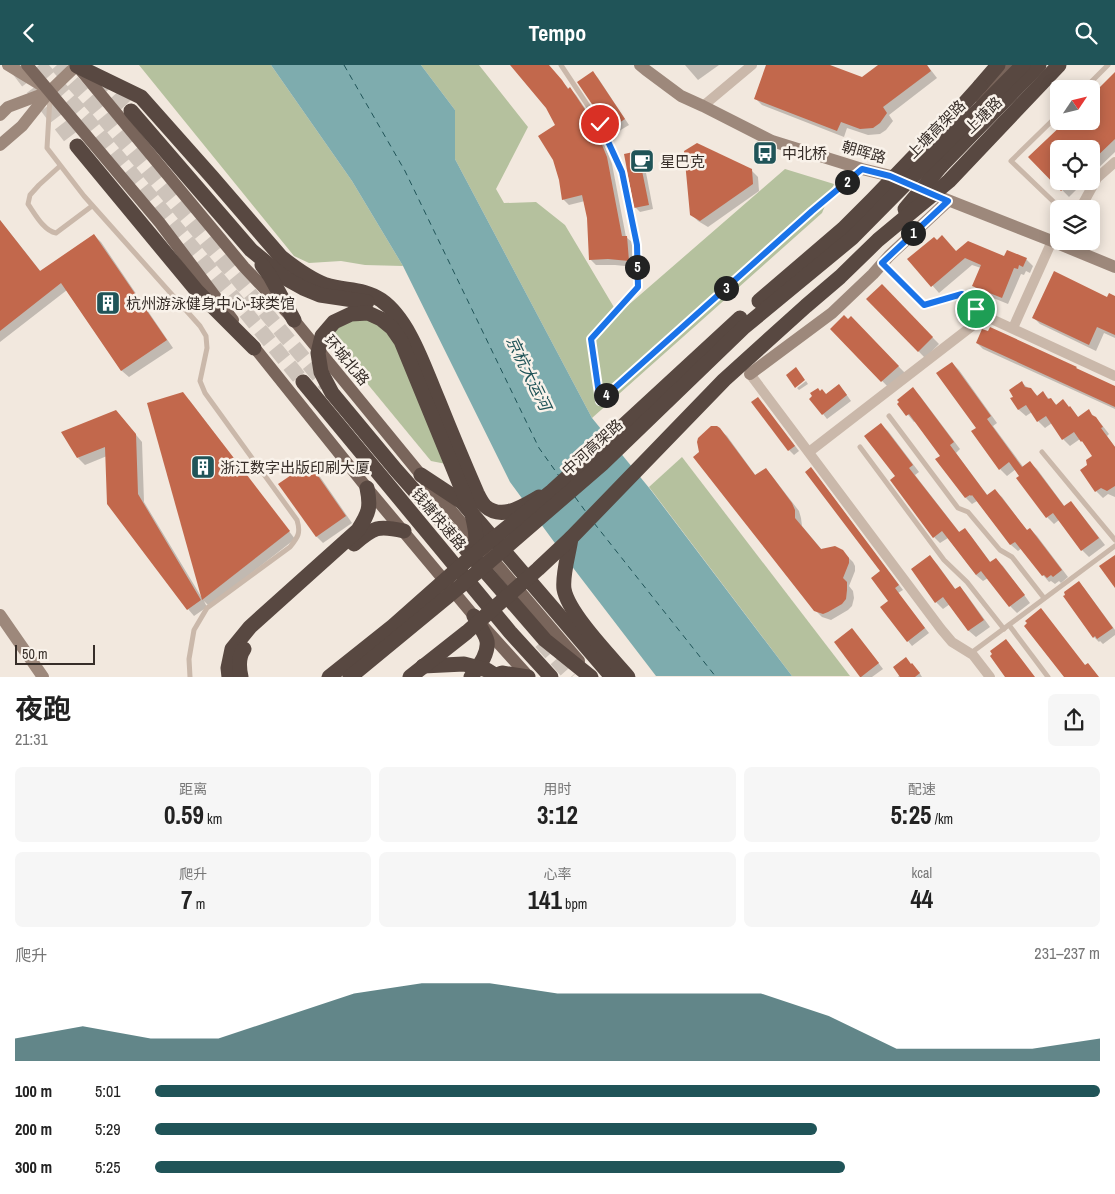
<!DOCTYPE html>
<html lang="zh">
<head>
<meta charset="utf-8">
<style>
	:root { --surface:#fff; --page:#f6f6f6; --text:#222; --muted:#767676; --accent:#205458 }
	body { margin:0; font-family:"Archivo Narrow","Noto Sans SC",sans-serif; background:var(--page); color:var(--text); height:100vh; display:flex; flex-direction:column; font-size:19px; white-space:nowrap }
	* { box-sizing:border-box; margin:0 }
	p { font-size:16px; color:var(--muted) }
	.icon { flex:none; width:28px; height:28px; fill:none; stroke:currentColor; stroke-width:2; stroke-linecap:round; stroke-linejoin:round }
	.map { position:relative; height:612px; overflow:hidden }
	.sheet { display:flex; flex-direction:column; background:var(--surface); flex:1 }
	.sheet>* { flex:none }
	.needle { width:32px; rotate:55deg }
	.controls { position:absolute; left:1050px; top:15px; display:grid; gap:10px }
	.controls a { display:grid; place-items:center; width:50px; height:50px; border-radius:8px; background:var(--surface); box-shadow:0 2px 12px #0003; font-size:25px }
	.scale { position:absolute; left:15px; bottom:12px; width:80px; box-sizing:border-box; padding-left:5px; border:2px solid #372e29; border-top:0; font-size:14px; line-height:18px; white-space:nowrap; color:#372e29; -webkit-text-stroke:4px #f9f2ea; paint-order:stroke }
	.pin { position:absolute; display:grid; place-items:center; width:42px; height:42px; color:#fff; margin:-21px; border:2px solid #fff; border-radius:50%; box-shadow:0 1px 5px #0007 }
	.km { position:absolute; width:25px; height:25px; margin:-12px; border-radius:50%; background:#222; color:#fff; font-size:14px; line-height:25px; text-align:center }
	.round { display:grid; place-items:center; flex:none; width:52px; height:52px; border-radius:8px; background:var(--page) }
	.head { display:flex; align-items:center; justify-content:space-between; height:85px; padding:0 15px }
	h1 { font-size:28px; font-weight:700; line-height:38px }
	.figures { display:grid; grid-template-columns:repeat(3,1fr); gap:8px; height:85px; padding:5px 15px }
	.figures div { display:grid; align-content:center; border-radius:8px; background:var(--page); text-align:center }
	.figures b { font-size:25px; font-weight:700 }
	.figures small { font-size:14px; font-weight:400 }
	.figures p { font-size:14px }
	.chart { height:140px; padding:10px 15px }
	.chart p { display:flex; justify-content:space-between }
	.chart svg { width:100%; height:90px; margin-top:5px; fill:var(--accent); opacity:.7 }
	ul { padding:0 15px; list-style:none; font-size:16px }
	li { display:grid; grid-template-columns:80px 60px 1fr; align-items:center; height:38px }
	li i { height:12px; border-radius:6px; background:var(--accent) }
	header { display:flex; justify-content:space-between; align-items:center; height:65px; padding:0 15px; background:var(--accent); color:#fff; font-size:22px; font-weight:700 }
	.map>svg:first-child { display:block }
</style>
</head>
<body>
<header><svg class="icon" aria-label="back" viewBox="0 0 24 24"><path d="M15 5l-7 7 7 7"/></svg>Tempo<svg class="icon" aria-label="search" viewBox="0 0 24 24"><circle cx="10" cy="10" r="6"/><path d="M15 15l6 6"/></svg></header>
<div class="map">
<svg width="1115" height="612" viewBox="0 0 1115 612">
	<rect width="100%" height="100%" fill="#f2e8de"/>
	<!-- green -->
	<g fill="#b5c19e">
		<polygon points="139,0 271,0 352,116 403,201 365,200 341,196 309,198 294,191"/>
		<polygon points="421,0 479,0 528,62 496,124 504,138 536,137 565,160 618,249 785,104 834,119 822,148 592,353 455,94 455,45"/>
		<polygon points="350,245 387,265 404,288 446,399 431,396 333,277 331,265"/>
		<polygon points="682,392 850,611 792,611 649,422"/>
	</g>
	<!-- water -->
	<polygon fill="#7eacae" points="271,0 421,0 455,45 455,94 592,353 650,424 792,611 656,611 574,504 510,417 403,201 352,116"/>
	<!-- shadow -->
	<g fill="#0003">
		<polygon points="512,0 547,0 569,24 570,24 576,30 602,68 605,75 603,76 612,99 626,172 633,178 634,202 615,200 596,200 590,194 588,153 585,136 569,140 563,134 557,60 547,43"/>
		<polygon points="685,0 719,0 698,15"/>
		<polygon points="768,0 827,0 862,14 880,0 927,0 937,13 889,50 893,56 886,65 880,69 868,70 847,63 844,72 762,40 755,33"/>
		<polygon points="593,8 598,13 629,60 614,69 609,64"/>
		<polygon points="1115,8 1115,87 1091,110 1091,84 1059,84 1059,116 1085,116 1069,132 1030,92 1091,56"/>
		<polygon points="638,87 643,92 653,144 640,147 635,142"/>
		<polygon points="751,105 758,112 759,126 708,162 698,156 691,149"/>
		<polygon points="0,155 41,207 94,170 101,177 173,283 129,312 122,306 67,225 0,277"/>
		<polygon points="956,188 1026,194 1033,201 1030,208 1026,206 1024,210 1021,209 1008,239 981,228 974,221 981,203 972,200 939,228 909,194"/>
		<polygon points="882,221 939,279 925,293 868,234"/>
		<polygon points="1115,232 1115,273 1104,268 1096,286 1040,259 1033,252"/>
		<polygon points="851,253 905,308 889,323 832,264 848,256"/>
		<polygon points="977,278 1076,303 1078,305 1115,322 1115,344 983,284"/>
		<polygon points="952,298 959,305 997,358 993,361 1024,403 1030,398 1037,404 1065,442 1071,438 1077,444 1105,480 1089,492 1082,485 1059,455 1054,459 1047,452 1018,413 1021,411 1016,404 1007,411 1000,404 978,363"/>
		<polygon points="806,316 808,319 799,325 797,323"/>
		<polygon points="1022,318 1038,331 1042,328 1057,340 1063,336 1079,353 1089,346 1102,360 1109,369 1107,371 1115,382 1115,432 1108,429 1103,433 1096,426 1088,401 1094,391 1080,374 1070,381 1063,374 1052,358 1045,363 1038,356 1032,347 1026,351 1019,345 1012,334"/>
		<polygon points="913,324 920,331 960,384 956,388 988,431 995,426 1002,432 1027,466 1030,464 1037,471 1068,512 1061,518 1059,516 1055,519 1051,516 1049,517 1043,510 1022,483 1018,486 1011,480 977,436 972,439 966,433 942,391 916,356 914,357 899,339"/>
		<polygon points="844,326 851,336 827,354 823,349 821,327 826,330"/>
		<polygon points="183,329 190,336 295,474 209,541 204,536 207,542 194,551 188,544 107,391 85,400 78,393 122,353 142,377 144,437 202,533"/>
		<polygon points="763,339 799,386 794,390 789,385"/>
		<polygon points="881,360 888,366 919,407 915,410 960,468 964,464 971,471 991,498 996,494 1003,501 1030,538 1017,548 1010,541 988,513 983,516 976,510 948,473 940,478 934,472 897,411"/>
		<polygon points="719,364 727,371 756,411 766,404 772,411 799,446 801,453 802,461 822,485 842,486 853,497 855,501 855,506 849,521 853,526 854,533 852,541 848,545 831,555 822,552 815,545"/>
		<polygon points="309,399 316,406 352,458 323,478 317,472 280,419"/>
		<polygon points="815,408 903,525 898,528 929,568 912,581 908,576 890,536 882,507"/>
		<polygon points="930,492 937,499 956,525 960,522 966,529 990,562 976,572 969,566 950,539 943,544 936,537"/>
		<polygon points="1079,518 1084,523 1115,565 1115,570 1103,579 1100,576 1099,577 1094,572"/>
		<polygon points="857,570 883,604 872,612 861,612"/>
		<polygon points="919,607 922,612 898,612 900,609"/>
	</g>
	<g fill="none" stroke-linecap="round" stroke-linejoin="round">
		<!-- ferry -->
		<g stroke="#205458" stroke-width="1" stroke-dasharray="6 5" stroke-linecap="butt">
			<polyline points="344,0 405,106 539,383 559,411"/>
			<polyline points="575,432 586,447"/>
			<polyline points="594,458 716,612"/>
		</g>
	</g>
	<!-- building -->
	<g fill="#c2684c">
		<polygon points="510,0 549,0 562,15 568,24 570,22 596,61 600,69 598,70 607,92 622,171 627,171 629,196 608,194 589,195 587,153 582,130 562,135 559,115 553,95 538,71 555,60 546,43"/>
		<polygon points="766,0 830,0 862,12 878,0 927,0 931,6 883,42 887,48 880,58 873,63 860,64 841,57 837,66 754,34"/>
		<polygon points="593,6 625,54 608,65 604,57 577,17"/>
		<polygon points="1115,7 1115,74 1091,97 1091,84 1059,84 1059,116 1072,116 1061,126 1028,92 1066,56 1091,56 1091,31"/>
		<polygon points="697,78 752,104 753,119 700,156 690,150 684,86"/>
		<polygon points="638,86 649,140 634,143 624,89"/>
		<polygon points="0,155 40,206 94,169 167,275 121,306 61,218 0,266"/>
		<polygon points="942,170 956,186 968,176 1004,191 1007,185 1027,193 1023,202 1019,200 1018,204 1014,203 1002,233 972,221 981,200 965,193 931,222 907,194 934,172 937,175"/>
		<polygon points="1054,206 1107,232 1109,228 1115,231 1115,270 1097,262 1089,280 1032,253"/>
		<polygon points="882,219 933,272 918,287 866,234"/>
		<polygon points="844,250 848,254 851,251 899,301 881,317 830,264"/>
		<polygon points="990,262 1077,302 1076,303 1115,321 1115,342 976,278 982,264 988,266"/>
		<polygon points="952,297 991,351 987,354 1022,402 1030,396 1064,441 1071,436 1099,473 1081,486 1053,448 1046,453 1016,413 1019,411 1009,397 999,405 971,366 976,363 936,308"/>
		<polygon points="796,302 805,315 795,323 786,310"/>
		<polygon points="1022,316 1025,322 1031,323 1037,331 1043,326 1048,334 1051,333 1056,340 1063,334 1069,342 1070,341 1078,352 1089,344 1092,350 1096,352 1103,362 1101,363 1115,382 1115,421 1107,426 1101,423 1095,427 1080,405 1087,400 1086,395 1092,391 1082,376 1081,377 1074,367 1062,375 1046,351 1037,357 1026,340 1018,345 1010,333 1013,332 1009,325"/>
		<polygon points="839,319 847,330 822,350 809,334 812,331 810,328 818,323 820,326 822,324 826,329"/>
		<polygon points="913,322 954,377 950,380 987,430 995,424 1027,465 1030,463 1062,505 1053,512 1051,510 1047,513 1044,510 1042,511 1015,477 1010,480 972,430 971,431 970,430 965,433 935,394 940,391 909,349 906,351 897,339 899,337 897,335"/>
		<polygon points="183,327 290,466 202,535 147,338"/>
		<polygon points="758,332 795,381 788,386 751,337"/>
		<polygon points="116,345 136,369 138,429 201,535 187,545 107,439 105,382 77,393 61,367"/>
		<polygon points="881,358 913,400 909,403 959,467 965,463 990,497 996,493 1025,530 1009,542 981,506 976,510 942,466 933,473 890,415 895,411 864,371"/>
		<polygon points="711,361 717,361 720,363 755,410 766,403 792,438 795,445 795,453 821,484 835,481 843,485 849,493 849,498 843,513 847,517 847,525 846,534 842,539 828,547 823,549 814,546 693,392 699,387 697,377 698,373"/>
		<polygon points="309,398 346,451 316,472 278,419"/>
		<polygon points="811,402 899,520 895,523 925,563 907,577 880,542 888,536 871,513 880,506 805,407"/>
		<polygon points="930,490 955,524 960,521 984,555 968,566 943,532 935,538 911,504"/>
		<polygon points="1115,490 1115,523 1099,501"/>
		<polygon points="1079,516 1113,563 1097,574 1095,571 1093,573 1063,531 1065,530 1064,527"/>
		<polygon points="1041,543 1085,600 1088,598 1099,612 1064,612 1024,561 1027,558 1025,556"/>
		<polygon points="852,563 879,598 861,612 860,612 834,577"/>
		<polygon points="1006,574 1035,612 1005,612 990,591 992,589 990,586"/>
		<polygon points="906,592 911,599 912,598 920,608 915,612 900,612 893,602"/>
	</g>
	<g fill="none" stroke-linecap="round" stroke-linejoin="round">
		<!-- highway-tunnel -->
		<g stroke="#cdc3ba" stroke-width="15" stroke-dasharray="15 8" stroke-linecap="butt">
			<polyline points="39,0 85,52 303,317"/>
			<polyline points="57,0 93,40 326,320"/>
			<polyline points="19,5 77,81"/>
			<polyline points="100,12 131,46"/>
			<polyline points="541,577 572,612"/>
		</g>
		<!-- lane -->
		<g stroke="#cab8aa" stroke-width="5">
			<polyline points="561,0 600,59 623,107 637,181 638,222 591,274 600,336 812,146 860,106"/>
			<polyline points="1084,24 1108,0"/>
			<path d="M50,32L47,83L84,131L200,261L206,271L207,283L200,316L205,328L297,455C301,468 298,472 290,482L207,543L194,565L189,594L190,612"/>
			<polyline points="1059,49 1011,96 1059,142"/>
			<path d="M60,101L39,120L30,130L28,139C35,149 44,166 56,168L92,141"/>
			<polyline points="883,199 924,240 962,229 976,244 985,251"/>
			<polyline points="889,351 958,443 968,447 1000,485 1012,492 1044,533"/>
			<polyline points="860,382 944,495 967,517 1004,564"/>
			<polyline points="1042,387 1115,475"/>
			<polyline points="1009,560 1048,612"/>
			<polyline points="971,588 1115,481"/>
		</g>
		<!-- street -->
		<g stroke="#cab8aa" stroke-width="10">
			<polyline points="703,41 752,0"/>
			<polyline points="1080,144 1097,113 1115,97"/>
			<polyline points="1013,263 1052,176"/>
			<polyline points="750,309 941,564 952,577 973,590 990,612"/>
			<polyline points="809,387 985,251 1115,311"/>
		</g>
		<!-- secondary -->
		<g stroke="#9d887b" stroke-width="12">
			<polyline points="8,0 44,22"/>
			<polyline points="640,0 646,5 681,31 703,41 772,76 862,104 891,111 902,116"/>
			<polyline points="0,50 8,42 48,27"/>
			<polyline points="0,80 22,61 50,26 77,0"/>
			<polyline points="925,126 1052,176 1115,202"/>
			<polyline points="750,309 832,248 873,209 889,191 948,136"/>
			<polyline points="0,550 43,612"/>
		</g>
		<!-- primary -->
		<g stroke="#79655b" stroke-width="12">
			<polyline points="27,0 160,158 233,255"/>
			<polyline points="78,2 244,202 294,255 421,410 579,596"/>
			<polyline points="980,32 1008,0"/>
			<polyline points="250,277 367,423 474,551 529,612"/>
		</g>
		<!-- highway -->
		<g stroke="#584841" stroke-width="15">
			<path d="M77,1L141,32L212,112L281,192C295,203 310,214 326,220C345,226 364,223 381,235C410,255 425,305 439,337C451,367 464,398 477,428C479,432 482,438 485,441C502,456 523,441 539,432"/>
			<polyline points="980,21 998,0"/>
			<polyline points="131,46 251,185 285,213 303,223 320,230 367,237"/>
			<polyline points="77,81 197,226 254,283"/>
			<polyline points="941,101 1039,0"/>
			<polyline points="262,200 270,211 294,255"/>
			<polyline points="303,317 510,567 551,612"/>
			<polyline points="421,410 462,437 612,612"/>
			<polyline points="452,468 545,575 591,612"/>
			<path d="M571,473C569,488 562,510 564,524C568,548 611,592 628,612"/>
			<path d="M354,479C374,462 378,460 404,466"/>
			<path d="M229,612L228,603L232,584L250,562L358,465C369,448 371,442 367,423"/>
			<path d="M241,612C239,603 238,592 244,584"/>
			<path d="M471,612C478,602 489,589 487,576C486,570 477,557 474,551"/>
			<polyline points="491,612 502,608 528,612"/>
		</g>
		<!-- highway-bridge -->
		<g stroke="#584841" stroke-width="15">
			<polyline points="905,144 941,101"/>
			<polyline points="759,236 843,164 873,134 953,51 980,21"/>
			<path d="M452,468L396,405L332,328L321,307L318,288L322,271L334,257L351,249L368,248L381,254L392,263L401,276L472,449C476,467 478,473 472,491"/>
			<polyline points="423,601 464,599 487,605 498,612"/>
			<polyline points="329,612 393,561 472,491 552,426 586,395 740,253"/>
			<polyline points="350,612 475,509 602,399 743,263 852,173 1023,0"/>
			<polyline points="410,612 467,567 538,504 571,473 724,315 806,241 840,212 878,175 949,116 1059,0"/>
		</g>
	</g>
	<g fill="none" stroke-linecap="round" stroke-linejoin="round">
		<defs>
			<polyline id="route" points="600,59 622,107 637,180 638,222 591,274 600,336 812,146 862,104 890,111 948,136 882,198 924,240 962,229 976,244"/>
		</defs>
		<!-- route casing -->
		<use href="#route" stroke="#fff" stroke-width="10"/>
		<!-- route -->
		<use href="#route" stroke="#1a73e8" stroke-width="6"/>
	</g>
	<!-- icons -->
	<defs>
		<symbol id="bus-square" viewBox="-11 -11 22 22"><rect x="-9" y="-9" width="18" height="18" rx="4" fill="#205458" stroke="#f9f2ea"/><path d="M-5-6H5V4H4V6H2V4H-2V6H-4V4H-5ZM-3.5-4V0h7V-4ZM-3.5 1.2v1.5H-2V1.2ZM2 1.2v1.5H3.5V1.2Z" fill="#fff"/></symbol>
		<symbol id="cafe-square" viewBox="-11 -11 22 22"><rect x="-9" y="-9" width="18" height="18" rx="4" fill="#205458" stroke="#f9f2ea"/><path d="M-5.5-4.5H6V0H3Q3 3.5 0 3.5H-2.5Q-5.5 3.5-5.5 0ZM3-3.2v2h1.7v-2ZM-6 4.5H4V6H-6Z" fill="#fff"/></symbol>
		<symbol id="building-square" viewBox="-11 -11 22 22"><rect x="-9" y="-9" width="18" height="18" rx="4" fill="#205458" stroke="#f9f2ea"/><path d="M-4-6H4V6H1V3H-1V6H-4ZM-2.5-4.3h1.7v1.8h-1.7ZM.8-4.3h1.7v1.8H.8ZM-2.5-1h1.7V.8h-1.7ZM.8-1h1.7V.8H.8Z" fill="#fff"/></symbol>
	</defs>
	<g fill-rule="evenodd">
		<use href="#bus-square" x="751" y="74" width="28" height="28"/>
		<use href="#cafe-square" x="628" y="82" width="28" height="28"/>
		<use href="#building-square" x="94" y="224" width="28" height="28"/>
		<use href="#building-square" x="189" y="388" width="28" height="28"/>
	</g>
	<g text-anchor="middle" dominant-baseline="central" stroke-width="5" stroke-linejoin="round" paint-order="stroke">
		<!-- street labels -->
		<g font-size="15" fill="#372e29" stroke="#f9f2ea">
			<text transform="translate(983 50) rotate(-44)">上塘路</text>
			<text transform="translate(936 64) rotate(-45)">上塘高架路</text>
			<text transform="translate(864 87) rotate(16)">朝晖路</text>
			<text transform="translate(347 295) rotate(50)">环城北路</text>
			<text transform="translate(592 382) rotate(-42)">中河高架路</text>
			<text transform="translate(439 454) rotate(50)">钱塘快速路</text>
		</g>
		<!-- poi labels -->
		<g font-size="15" fill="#372e29" stroke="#f9f2ea" text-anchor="start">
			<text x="782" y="88">中北桥</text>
			<text x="660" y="96">星巴克</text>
			<text x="126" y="238">杭州游泳健身中心-球类馆</text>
			<text x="220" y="402">浙江数字出版印刷大厦</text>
		</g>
		<!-- water labels -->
		<g font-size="16" font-style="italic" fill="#205458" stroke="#f9f2ea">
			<text transform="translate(529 308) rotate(64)">京杭大运河</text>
		</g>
	</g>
</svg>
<div class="controls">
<a><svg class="needle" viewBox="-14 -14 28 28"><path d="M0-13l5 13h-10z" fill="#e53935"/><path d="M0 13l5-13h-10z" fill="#767676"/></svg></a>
<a><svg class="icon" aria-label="locate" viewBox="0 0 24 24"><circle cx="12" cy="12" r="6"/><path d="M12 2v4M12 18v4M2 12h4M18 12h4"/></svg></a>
<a><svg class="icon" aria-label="layers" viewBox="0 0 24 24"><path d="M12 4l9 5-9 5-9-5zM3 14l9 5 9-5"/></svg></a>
</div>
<div class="scale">50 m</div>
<div class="pin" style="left:976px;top:244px;background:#1e9e55"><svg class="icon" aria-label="arrive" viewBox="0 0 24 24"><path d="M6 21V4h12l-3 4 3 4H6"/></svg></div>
<div class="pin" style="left:600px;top:59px;background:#d93025"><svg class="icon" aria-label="check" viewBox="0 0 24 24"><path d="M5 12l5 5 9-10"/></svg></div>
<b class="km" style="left:913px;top:168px">1</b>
<b class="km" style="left:847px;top:117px">2</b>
<b class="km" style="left:726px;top:223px">3</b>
<b class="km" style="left:606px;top:330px">4</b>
<b class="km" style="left:637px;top:202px">5</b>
</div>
<section class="sheet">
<div class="head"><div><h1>夜跑</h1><p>21:31</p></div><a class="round"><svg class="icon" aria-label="share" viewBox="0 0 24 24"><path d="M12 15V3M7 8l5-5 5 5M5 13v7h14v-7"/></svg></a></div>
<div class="figures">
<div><p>距离</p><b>0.59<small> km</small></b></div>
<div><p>用时</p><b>3:12</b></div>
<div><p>配速</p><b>5:25<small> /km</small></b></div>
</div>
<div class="figures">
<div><p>爬升</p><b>7<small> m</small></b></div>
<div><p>心率</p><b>141<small> bpm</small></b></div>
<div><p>kcal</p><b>44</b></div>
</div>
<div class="chart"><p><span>爬升</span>231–237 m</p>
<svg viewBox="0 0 160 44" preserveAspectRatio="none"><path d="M0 44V33L10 27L20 33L30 33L40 22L50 11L60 6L70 6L80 11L90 11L100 11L110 11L120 22L130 38L140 38L150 38L160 33V44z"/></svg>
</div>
<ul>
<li><b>100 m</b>5:01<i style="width:100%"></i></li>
<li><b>200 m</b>5:29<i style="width:70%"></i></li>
<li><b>300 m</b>5:25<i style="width:73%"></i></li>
</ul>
</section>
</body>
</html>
